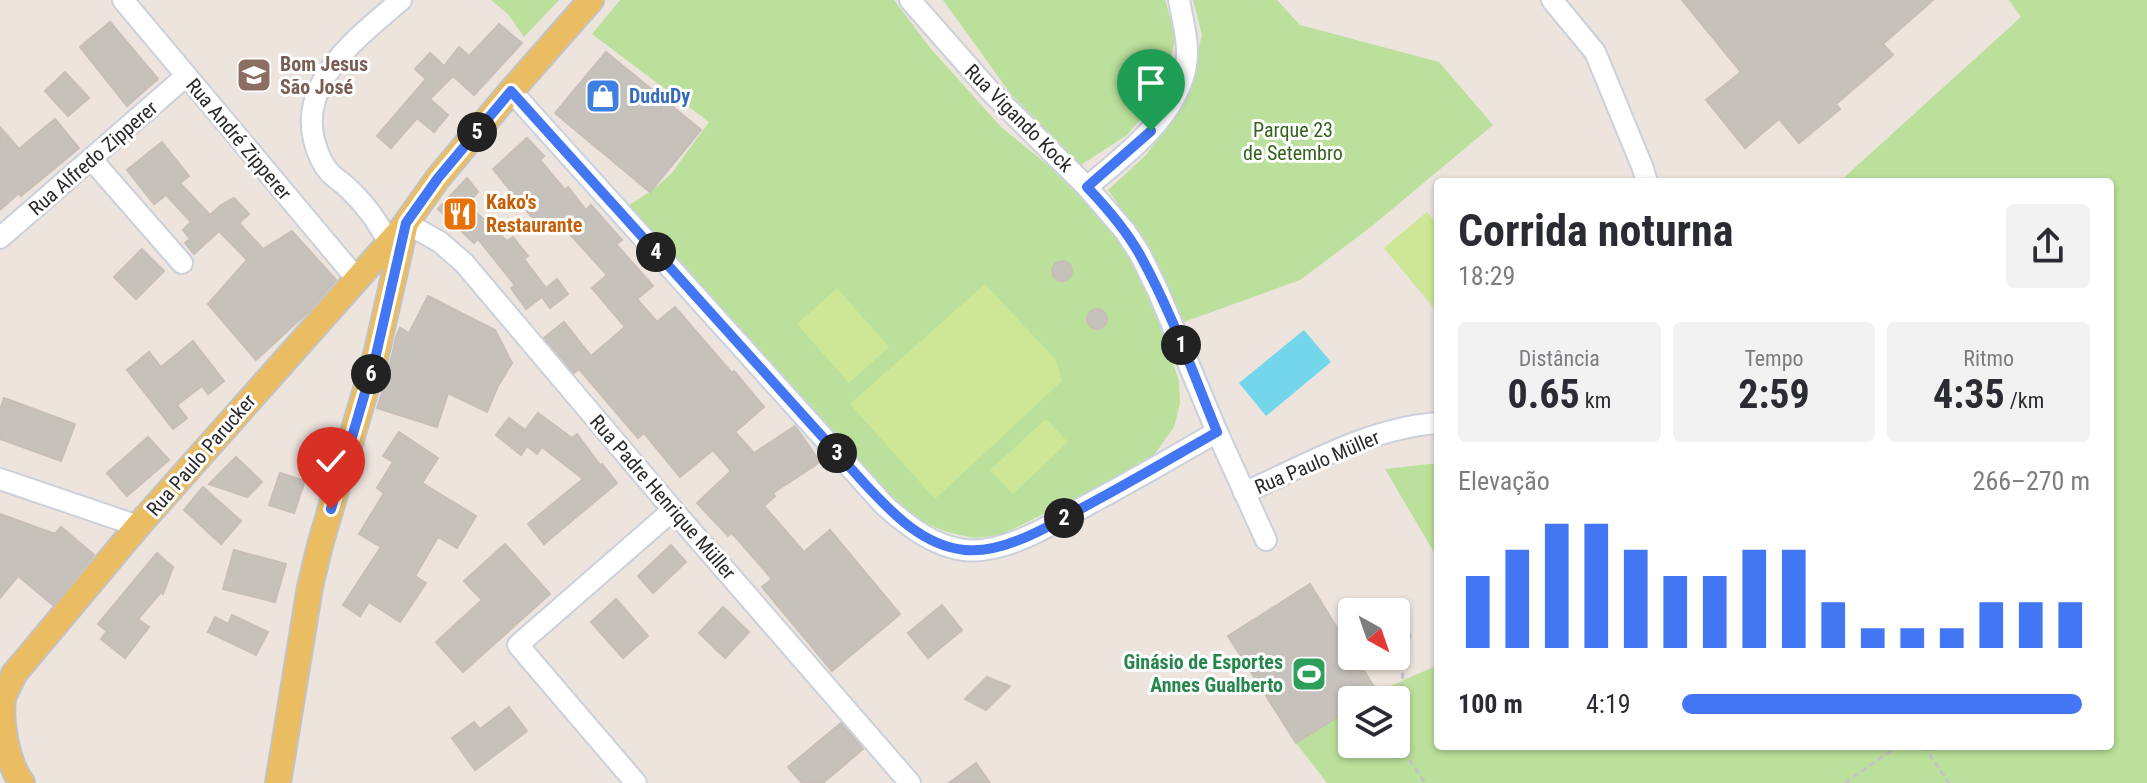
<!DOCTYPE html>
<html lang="pt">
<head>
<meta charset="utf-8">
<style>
	:root { --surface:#fff; --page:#f2f2f3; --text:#2b2b33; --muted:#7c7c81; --accent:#4376f2 }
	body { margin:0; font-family:"Roboto Condensed",sans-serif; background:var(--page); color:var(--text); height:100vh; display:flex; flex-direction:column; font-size:30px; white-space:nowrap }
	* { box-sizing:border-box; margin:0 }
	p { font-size:26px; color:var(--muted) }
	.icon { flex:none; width:44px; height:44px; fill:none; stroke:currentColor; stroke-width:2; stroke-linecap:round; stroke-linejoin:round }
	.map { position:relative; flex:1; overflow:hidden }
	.details { position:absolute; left:1434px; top:178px; width:680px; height:572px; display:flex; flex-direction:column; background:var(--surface); border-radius:8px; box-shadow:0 2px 6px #0004 }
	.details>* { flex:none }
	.needle { width:52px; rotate:140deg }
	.tools { position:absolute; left:1338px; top:598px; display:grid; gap:16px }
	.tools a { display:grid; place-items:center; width:72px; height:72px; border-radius:8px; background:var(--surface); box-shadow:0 2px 6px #0004; font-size:40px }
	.pin { position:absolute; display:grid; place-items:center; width:68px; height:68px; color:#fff; margin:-82px -34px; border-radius:50% 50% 50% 0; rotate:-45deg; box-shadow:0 0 8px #0007 }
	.pin .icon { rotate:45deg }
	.km { position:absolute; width:40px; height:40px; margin:-20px; border-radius:50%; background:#222; color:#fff; font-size:22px; line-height:40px; text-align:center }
	.round { display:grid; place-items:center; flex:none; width:84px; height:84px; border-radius:8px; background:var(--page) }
	.overview { display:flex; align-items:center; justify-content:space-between; height:136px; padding:0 24px }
	h1 { font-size:44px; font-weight:700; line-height:60px }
	.stats { display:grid; grid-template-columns:repeat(3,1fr); gap:12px; height:136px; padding:8px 24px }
	.stats div { display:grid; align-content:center; border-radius:8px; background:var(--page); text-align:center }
	.stats b { font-size:40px; font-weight:700 }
	.stats small { font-size:22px; font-weight:400 }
	.stats p { font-size:22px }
	.chart { height:224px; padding:16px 24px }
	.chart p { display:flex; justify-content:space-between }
	.chart svg { width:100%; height:144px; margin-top:8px; stroke:var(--accent); stroke-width:6 }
	ul { padding:0 24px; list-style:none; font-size:26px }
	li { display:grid; grid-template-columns:128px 96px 1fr; align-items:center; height:60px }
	li i { height:20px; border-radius:10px; background:var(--accent) }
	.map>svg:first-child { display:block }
</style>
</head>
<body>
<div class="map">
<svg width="2147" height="783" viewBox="0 0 2147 783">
	<rect width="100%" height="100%" fill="#ece4dd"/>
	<!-- green -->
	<g fill="#bae09b">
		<polygon points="491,0 559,0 524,37 508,14"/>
		<polygon points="620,0 894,0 931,49 1001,127 1049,166 1122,237 1141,272 1179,381 1180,403 1174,427 1154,455 1108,482 1001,535 974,538 947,532 913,518 891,501 726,313 629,205 650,192 671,174 709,122 592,34"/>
		<polygon points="943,0 1165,0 1176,37 1161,95 1127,135 1081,165 1010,93"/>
		<polygon points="1193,0 1277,0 1300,25 1439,62 1493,125 1372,226 1300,280 1184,322 1154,256 1108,190 1146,155 1184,104 1202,35"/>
		<polygon points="2009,0 2147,0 2147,783 1327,783 1296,743 1352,708 1352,744 1396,744 1396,700 1364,700 1377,692 1438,665 1438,746 2110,746 2110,182 1839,182 2021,17"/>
		<polygon points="1438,463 1438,559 1385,469"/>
	</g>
	<!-- pitch -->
	<g fill="#cde797">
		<polygon points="1427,212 1438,225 1438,313 1384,248"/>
		<polygon points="985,284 1056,360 1062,381 935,499 850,404"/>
		<polygon points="837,288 889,347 849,383 797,324"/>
		<polygon points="1046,419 1068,442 1013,494 990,470"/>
	</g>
	<!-- water -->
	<polygon fill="#74d6ea" points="1304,330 1331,362 1266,416 1239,383"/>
	<!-- building -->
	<g fill="#c7c1bc" stroke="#c7bfb6" stroke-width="2">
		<polygon points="1682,0 1933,0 1883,44 1893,55 1836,104 1840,109 1799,143 1779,119 1745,148 1706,100 1741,72"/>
		<polygon points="110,22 158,79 127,106 80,47"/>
		<polygon points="499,24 522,43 474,95 453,76 430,99 448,115 434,132 417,118 391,148 377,136 426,79 415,69 430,53 444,66 459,47 469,56"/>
		<polygon points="606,52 701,130 650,192 555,113"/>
		<polygon points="65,72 89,98 68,116 45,91"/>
		<polygon points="55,119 79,148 21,196 19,193 0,210 0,127 19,149"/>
		<polygon points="527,138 544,156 540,160 565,190 568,187 586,210 591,205 622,240 616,244 653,286 637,299 657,322 675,307 732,373 734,371 764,407 735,432 754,453 795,426 820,462 773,493 775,496 764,506 804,552 830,530 900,614 832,671 762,587 772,579 732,533 728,536 697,503 731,471 713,450 680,477 644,433 638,438 579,369 574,373 544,338 564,322 591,356 625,327 592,288 607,275 558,221 544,232 493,169"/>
		<polygon points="162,142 189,176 180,183 210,215 221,205 234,198 249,214 239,223 263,249 292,231 336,280 307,313 256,360 208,304 247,260 219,231 194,254 185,243 190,239 183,230 191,222 166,195 154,204 127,170"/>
		<polygon points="467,178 478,192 467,204 507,241 513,237 528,256 524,259 546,288 557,279 568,294 550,308 542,297 526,309 511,288 515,285 478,239 474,243 438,209"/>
		<polygon points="142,249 164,271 136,299 114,277"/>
		<circle cx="1062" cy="271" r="10"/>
		<polygon points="428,296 495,330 512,363 498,386 487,412 448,393 437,427 377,408 389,369 396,337 400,328 409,333"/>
		<circle cx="1097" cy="319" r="10"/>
		<polygon points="193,341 224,381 208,394 202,386 177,405 187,418 173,429 127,370 149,352 161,367"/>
		<polygon points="4,398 75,424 61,461 0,439 0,410"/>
		<polygon points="538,413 572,438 577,434 600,465 602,464 617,483 544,544 528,524 583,479 542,447 537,454 527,446 521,455 496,435 509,418 525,430"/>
		<polygon points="399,432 438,458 422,483 476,516 457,548 438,537 415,576 426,583 400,622 369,602 360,616 343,605 381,547 359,534 384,493 377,488 393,462 383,456"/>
		<polygon points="148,437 169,460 127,496 107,473"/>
		<polygon points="236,457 262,482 247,497 209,484"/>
		<polygon points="280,473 305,481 294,513 269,505"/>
		<polygon points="203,487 241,521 221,544 184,510"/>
		<polygon points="0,514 55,534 61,527 94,555 53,605 18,576 0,598"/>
		<polygon points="505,544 550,594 463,672 436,642 482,600 464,581"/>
		<polygon points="671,545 686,562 653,593 638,576"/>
		<polygon points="234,550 286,564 275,602 223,589"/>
		<polygon points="157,553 173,567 163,594 161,592 138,619 149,627 125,658 101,639 107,631 98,624"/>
		<polygon points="1310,584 1352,652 1352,656 1355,656 1377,692 1364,700 1352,700 1352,708 1296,743 1228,636"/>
		<polygon points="616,599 648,636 623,658 591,622"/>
		<polygon points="942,605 962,630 928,658 908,633"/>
		<polygon points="723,607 749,632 725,658 699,633"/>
		<polygon points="232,615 268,632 256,655 208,632 215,617 228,624"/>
		<polygon points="987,677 1010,686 986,710 965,699"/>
		<polygon points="509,707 527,731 475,770 452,738 474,722 480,729"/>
		<polygon points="841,723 863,749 823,783 802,783 788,767"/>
		<polygon points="976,763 990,783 949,783"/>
	</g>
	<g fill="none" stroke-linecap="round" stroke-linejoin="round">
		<defs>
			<g id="minor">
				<polyline points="123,0 356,278"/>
				<polyline points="910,0 990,91 1087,187 1125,231 1140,254 1158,291 1217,432 1266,540"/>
				<polyline points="1552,0 1595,52 1642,166 1647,182"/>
				<path d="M511,91L885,506C908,526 933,546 964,550C1004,555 1055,523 1089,504C1133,481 1175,456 1217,432"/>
				<polyline points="92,160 182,263"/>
				<path d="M1087,187C1126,154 1184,112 1187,56C1188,37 1182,18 1179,0"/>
				<polyline points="406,223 440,242 464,263 673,510 910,783"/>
				<polyline points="0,238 186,76"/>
				<path d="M394,254C383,229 369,208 349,189C343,183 336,179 330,173C321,163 317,152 314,140C299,79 362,34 401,0"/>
				<polyline points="0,479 138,526"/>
				<path d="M1244,493C1306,465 1369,428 1438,423"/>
				<polyline points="636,783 518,645 673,510"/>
			</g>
			<g id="major">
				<path d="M22,783C7,763 0,722 3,698C6,690 11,682 14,674L138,526L405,225"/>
				<polyline points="278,783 310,587 320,545 376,355 406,223 438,178 511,91 591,0"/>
			</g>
		</defs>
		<!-- minor casing -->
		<use href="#minor" stroke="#cbd0db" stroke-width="24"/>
		<!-- major casing -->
		<use href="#major" stroke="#c3c3c3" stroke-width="28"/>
		<!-- path -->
		<g stroke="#c3c3c3" stroke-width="3" stroke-dasharray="6 4" stroke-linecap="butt">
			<polyline points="1400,616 1410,635 1403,661 1401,747 1425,783"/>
			<polyline points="1924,746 1949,783"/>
			<polyline points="1845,783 1898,746"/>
		</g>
		<!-- minor -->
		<use href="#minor" stroke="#fff" stroke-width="20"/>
		<!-- major -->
		<use href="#major" stroke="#ebbd62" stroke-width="24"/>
	</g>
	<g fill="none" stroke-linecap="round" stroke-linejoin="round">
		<defs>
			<path id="route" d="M331,509L376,355L406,223L438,178L511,91L865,484C892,513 923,546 965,550C1004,554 1051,525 1084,507C1129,483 1173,457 1217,432C1193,373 1171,311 1140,255C1126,230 1107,208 1087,187L1151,131"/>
		</defs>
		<!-- route casing -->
		<use href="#route" stroke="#fff" stroke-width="16"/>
		<!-- route -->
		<use href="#route" stroke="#4376f2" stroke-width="10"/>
	</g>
	<!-- icons -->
	<defs>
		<symbol id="school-square" viewBox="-11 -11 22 22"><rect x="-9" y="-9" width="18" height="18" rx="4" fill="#8d6e63" stroke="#fff"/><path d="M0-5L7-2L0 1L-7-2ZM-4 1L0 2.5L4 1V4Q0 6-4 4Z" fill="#fff"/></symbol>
		<symbol id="shop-square" viewBox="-11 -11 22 22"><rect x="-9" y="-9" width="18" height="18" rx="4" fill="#3f7fe0" stroke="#fff"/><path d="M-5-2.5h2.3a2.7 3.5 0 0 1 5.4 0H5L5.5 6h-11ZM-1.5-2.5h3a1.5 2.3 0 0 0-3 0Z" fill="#fff"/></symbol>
		<symbol id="restaurant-square" viewBox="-11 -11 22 22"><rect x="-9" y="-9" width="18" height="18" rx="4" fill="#e8710a" stroke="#fff"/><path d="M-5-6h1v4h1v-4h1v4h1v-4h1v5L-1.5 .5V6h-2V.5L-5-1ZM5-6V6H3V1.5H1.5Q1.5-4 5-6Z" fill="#fff"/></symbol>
		<symbol id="stadium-square" viewBox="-11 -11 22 22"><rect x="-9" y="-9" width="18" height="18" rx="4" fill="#2e9e5b" stroke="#fff"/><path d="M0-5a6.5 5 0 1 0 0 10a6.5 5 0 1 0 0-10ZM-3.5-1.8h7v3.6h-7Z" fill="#fff"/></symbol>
	</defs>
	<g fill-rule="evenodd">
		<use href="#school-square" x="234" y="55" width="40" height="40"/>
		<use href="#shop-square" x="583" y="76" width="40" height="40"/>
		<use href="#restaurant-square" x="440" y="194" width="40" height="40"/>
		<use href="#stadium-square" x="1289" y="654" width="40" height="40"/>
	</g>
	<g text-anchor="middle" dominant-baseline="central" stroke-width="6" stroke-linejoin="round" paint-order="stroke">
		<!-- education labels -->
		<g font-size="20" font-weight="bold" fill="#785e54" stroke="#fff" text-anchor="start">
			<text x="280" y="64">Bom Jesus<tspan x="280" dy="23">São José</tspan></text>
		</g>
		<!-- shop labels -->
		<g font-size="20" font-weight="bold" fill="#366cbe" stroke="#fff" text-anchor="start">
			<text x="629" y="96">DuduDy</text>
		</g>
		<!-- street labels -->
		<g font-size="20" fill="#2a2a2a" stroke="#fff">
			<text transform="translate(1019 118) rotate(45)">Rua Vigando Kock</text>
			<text transform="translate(239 139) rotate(50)">Rua André Zipperer</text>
			<text transform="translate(93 158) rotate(-41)">Rua Alfredo Zipperer</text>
			<text transform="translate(201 455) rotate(-49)">Rua Paulo Parucker</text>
			<text transform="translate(1317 462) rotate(-23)">Rua Paulo Müller</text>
			<text transform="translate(663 497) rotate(49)">Rua Padre Henrique Müller</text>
		</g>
		<!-- park labels -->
		<g font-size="20" fill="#33641d" stroke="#fff">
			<text x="1293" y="130">Parque 23<tspan x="1293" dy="23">de Setembro</tspan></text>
		</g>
		<!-- food labels -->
		<g font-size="20" font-weight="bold" fill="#c56008" stroke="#fff" text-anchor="start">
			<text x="486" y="202">Kako's<tspan x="486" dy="23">Restaurante</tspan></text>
		</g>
		<!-- leisure labels -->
		<g font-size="20" font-weight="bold" fill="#27864d" stroke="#fff" text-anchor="end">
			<text x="1283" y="662">Ginásio de Esportes<tspan x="1283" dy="23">Annes Gualberto</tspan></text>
		</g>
	</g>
</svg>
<div class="tools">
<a><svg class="needle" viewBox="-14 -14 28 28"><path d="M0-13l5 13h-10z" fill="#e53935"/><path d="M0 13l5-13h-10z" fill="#7c7c81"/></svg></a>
<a><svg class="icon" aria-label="layers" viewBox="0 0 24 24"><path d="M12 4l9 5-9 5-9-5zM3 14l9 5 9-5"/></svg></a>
</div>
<div class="pin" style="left:1151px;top:131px;background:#1e9e55"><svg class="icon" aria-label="arrive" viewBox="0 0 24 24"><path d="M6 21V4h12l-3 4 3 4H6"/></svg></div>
<div class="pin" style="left:331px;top:509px;background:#d93025"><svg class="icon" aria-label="check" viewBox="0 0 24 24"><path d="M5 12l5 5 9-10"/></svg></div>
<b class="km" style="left:1181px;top:345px">1</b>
<b class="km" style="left:1064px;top:518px">2</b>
<b class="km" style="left:837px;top:453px">3</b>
<b class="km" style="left:656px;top:252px">4</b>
<b class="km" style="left:477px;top:132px">5</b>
<b class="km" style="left:371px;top:374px">6</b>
<section class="details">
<div class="overview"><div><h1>Corrida noturna</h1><p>18:29</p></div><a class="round"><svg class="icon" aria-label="share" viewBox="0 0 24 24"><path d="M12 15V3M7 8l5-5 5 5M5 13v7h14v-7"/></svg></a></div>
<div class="stats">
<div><p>Distância</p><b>0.65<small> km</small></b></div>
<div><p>Tempo</p><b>2:59</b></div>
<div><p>Ritmo</p><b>4:35<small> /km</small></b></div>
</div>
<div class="chart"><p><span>Elevação</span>266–270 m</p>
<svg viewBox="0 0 160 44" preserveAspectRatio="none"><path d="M5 44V22M15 44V14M25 44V6M35 44V6M45 44V14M55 44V22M65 44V22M75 44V14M85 44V14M95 44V30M105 44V38M115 44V38M125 44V38M135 44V30M145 44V30M155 44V30"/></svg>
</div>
<ul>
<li><b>100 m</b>4:19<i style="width:98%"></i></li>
</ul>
</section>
</div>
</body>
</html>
